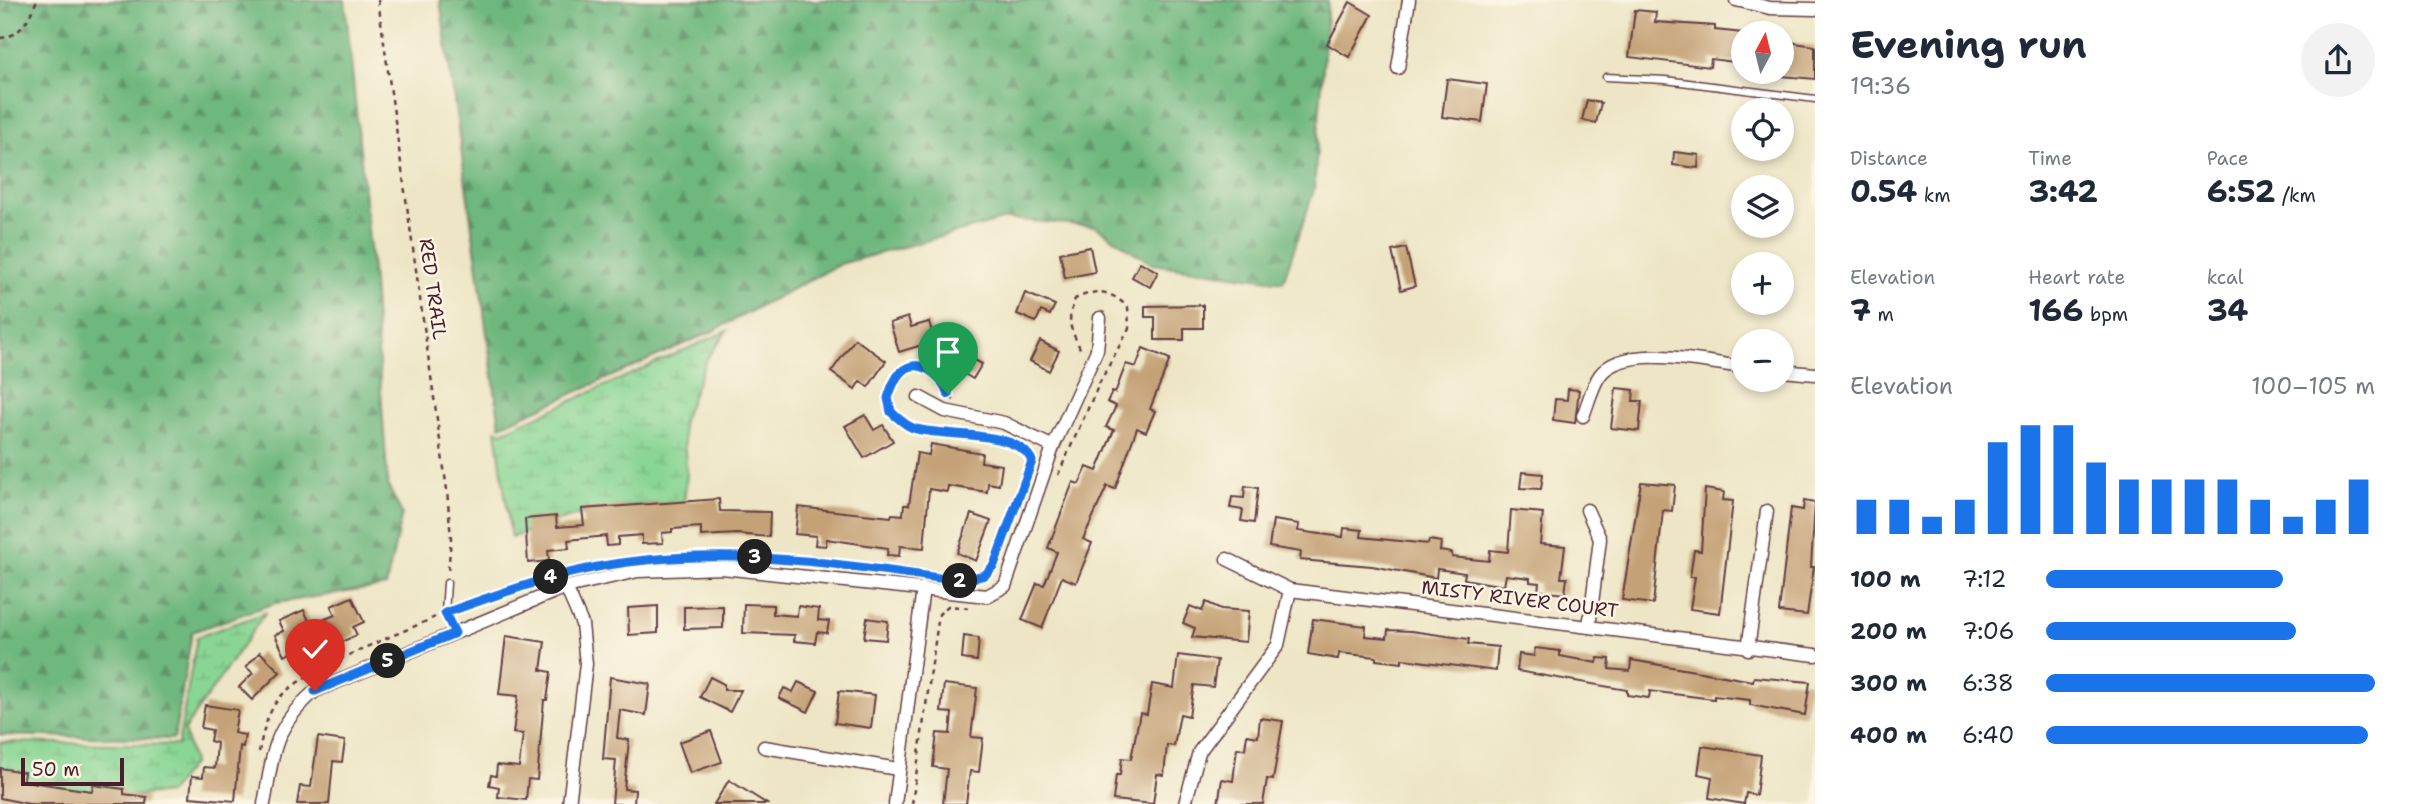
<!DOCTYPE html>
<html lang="en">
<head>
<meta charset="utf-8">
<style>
	:root { --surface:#fff; --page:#f2f2f3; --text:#1f2937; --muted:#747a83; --accent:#1a73e8 }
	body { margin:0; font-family:"Shantell Sans",sans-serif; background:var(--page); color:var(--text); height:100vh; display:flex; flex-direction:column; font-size:26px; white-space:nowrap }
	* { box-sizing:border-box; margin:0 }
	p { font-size:23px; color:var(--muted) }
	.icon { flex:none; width:38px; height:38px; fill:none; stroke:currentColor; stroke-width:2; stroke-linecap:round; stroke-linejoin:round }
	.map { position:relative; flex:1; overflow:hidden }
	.drawer { display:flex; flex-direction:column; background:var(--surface); width:595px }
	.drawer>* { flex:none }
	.needle { width:46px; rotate:7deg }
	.controls { position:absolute; left:1731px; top:21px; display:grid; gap:14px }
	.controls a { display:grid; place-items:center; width:63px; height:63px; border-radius:50%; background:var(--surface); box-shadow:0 4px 10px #0003; font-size:35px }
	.scale { position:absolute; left:21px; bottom:18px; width:103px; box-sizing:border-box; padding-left:7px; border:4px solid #4a1f2b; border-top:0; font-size:19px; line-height:24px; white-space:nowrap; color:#4a1f2b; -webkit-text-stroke:5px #fcf5e5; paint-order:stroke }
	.pin { position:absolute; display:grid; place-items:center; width:60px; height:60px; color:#fff; margin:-72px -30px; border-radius:50% 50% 50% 0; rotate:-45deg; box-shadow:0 0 7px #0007 }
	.pin .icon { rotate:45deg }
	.km { position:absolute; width:35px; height:35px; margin:-18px; border-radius:50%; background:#222; color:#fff; font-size:19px; line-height:35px; text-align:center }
	.round { display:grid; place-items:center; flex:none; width:74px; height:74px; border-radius:37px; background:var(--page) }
	.overview { display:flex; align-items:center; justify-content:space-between; height:119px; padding:0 35px }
	h1 { font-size:38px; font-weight:700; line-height:52px }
	.stats { display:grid; grid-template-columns:repeat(3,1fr); gap:10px; height:119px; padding:7px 35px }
	.stats div { display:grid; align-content:center }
	.stats b { font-size:30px; font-weight:700 }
	.stats small { font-size:19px; font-weight:400 }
	.stats p { font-size:19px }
	.chart { height:196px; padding:14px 35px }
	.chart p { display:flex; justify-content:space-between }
	.chart svg { width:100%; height:126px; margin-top:7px; stroke:var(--accent); stroke-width:6 }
	ul { padding:0 35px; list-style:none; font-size:23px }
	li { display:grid; grid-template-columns:112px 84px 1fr; align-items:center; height:52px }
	li i { height:18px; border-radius:9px; background:var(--accent) }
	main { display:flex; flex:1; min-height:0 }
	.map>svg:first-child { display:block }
</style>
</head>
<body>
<main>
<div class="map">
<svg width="1815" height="804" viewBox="0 0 1815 804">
	<defs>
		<pattern id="forest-firs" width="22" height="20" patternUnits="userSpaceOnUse" patternTransform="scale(1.75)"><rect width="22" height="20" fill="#6eb77e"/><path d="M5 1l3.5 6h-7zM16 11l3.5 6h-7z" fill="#5c9467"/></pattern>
		<pattern id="wetland-marsh" width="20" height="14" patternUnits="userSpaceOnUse" patternTransform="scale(1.75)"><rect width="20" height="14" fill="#89d694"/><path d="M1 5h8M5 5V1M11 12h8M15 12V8" fill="none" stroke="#78b780"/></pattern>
	</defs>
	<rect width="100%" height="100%" fill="#fcf5e5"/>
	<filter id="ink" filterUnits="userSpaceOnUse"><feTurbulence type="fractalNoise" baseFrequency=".0143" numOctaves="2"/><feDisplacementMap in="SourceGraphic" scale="14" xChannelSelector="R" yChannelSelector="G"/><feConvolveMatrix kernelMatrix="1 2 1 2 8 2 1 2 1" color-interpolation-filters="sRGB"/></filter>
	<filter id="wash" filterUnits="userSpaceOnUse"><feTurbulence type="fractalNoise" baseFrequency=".00686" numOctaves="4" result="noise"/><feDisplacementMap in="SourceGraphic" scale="28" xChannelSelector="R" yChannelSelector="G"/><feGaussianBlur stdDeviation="1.57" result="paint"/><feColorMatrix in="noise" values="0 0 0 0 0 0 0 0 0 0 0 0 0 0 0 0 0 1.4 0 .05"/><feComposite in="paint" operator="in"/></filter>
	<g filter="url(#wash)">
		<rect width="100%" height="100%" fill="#ede5c5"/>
		<!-- forest -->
		<g fill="url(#forest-firs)" stroke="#5c6b54" stroke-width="2">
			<polygon points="0,0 345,0 372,270 388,486 402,514 386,586 275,603 192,632 174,739 0,735"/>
			<polygon points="440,0 1328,0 1314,190 1283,282 1152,264 1095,226 1006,219 840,264 711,332 500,426"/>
		</g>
		<!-- wetland -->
		<g fill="url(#wetland-marsh)" stroke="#6a7a60" stroke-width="2">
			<path d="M727,331L706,360L682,423L687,472L684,503C619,502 570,513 511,538L496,430L502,432Z"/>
			<polygon points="265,613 184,730 193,763 169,793 113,797 0,778 0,742 178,745 197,637"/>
		</g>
		<g id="blocks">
			<!-- building -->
			<g fill="#c4a176">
				<polygon points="1350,2 1372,15 1349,57 1327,44"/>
				<polygon points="1635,10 1656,12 1655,22 1715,26 1715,30 1743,33 1743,63 1711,59 1710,67 1629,57"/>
				<polygon points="1782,41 1815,46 1815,79 1782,76"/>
				<polygon points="1447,79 1487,84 1482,122 1442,117"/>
				<polygon points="1587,100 1601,103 1596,123 1582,120"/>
				<polygon points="1674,152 1699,155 1698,168 1673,165"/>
				<polygon points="1090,247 1095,272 1065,278 1060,253"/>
				<polygon points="1406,248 1415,286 1401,290 1392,251"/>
				<polygon points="1140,262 1158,272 1150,287 1132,277"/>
				<polygon points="1025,293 1055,305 1050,315 1041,311 1036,322 1017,314"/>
				<polygon points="1203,305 1203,328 1184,328 1184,340 1155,340 1155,317 1145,317 1145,306"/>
				<polygon points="908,317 911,327 929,322 935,341 899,352 890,323"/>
				<polygon points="955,338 975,350 971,358 982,364 973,379 942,361"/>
				<polygon points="855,339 886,361 868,387 860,381 855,389 831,372"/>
				<polygon points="1040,341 1059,351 1049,371 1030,361"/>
				<polygon points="1143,348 1170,359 1150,409 1155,411 1146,432 1137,428 1115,489 1107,486 1083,539 1092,543 1076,583 1062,577 1042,628 1022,620 1037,583 1044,585 1057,552 1048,548 1073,482 1079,484 1087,467 1097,471 1114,430 1106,427 1116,406 1107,402 1112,392 1115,393 1126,364 1136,367"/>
				<polygon points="1616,388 1634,390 1633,401 1642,401 1639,431 1611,428"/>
				<polygon points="1568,389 1579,390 1575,423 1553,420 1555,399 1567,400"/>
				<polygon points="865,415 874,430 883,425 893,441 864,458 845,426"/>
				<polygon points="931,444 982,453 981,462 1002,465 999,485 988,483 987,492 948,486 947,492 929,489 924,548 900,546 899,556 887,555 888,548 826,539 826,546 815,545 816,536 795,534 798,507 891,517 892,514 903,515 904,505 909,505 917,453 929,455"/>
				<polygon points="1522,472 1543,474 1541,489 1520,488"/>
				<polygon points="1641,482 1675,485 1672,511 1663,510 1653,604 1622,600"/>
				<polygon points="1245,486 1258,488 1254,523 1241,521 1243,510 1230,508 1232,497 1244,498"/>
				<polygon points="1705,489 1724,492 1723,500 1733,501 1720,613 1690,609 1695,577 1690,577 1694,550 1701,551"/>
				<polygon points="719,499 720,511 770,512 769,537 737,534 701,536 701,527 672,529 672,532 662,533 663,543 642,544 642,535 618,537 618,545 607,546 606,536 568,540 569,548 548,550 549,561 528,563 525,519 556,516 557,527 584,525 582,509"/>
				<polygon points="1804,501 1815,503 1811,567 1814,567 1807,615 1779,612 1791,508 1803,510"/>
				<polygon points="1511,510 1543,513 1540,544 1565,546 1561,578 1567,578 1565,594 1538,591 1539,583 1530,582 1530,578 1506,575 1504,586 1464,579 1465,573 1437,569 1436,578 1372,566 1300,560 1301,552 1269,547 1273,520 1299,524 1298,531 1343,537 1344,528 1362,530 1361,537 1428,544 1429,540 1441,542 1440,551 1452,553 1452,557 1489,561 1490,550 1508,552"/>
				<polygon points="971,514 991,521 976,561 957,553"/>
				<polygon points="352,597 364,622 353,627 357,635 306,658 301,648 285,656 275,635 284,631 279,621 304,610 311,625 335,615 331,606"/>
				<polygon points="1206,602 1221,609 1249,611 1246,642 1192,637 1195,628 1183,623 1190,606 1202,611"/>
				<polygon points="744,604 773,605 773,614 797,616 798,606 819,609 818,620 829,621 827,633 817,632 815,643 794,641 795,635 743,633"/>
				<polygon points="658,606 658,633 629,635 628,608"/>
				<polygon points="723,606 723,628 684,629 684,607"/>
				<polygon points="867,618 888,621 886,640 864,638"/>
				<polygon points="1313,619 1366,626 1365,636 1387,638 1388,630 1411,631 1469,639 1468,644 1498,647 1496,671 1402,659 1402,663 1376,660 1376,657 1339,653 1338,659 1308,654"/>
				<polygon points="506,636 545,642 541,670 551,672 547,700 544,700 537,780 528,779 526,800 498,797 499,787 489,785 491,775 496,776 497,765 519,767 523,734 513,733 518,696 499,694"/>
				<polygon points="964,636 979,638 977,661 962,659"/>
				<polygon points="1535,648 1560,651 1560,656 1597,663 1598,658 1610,659 1609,669 1630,671 1631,660 1753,681 1754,677 1810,682 1805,715 1750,705 1750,700 1714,696 1714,699 1650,691 1649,698 1627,695 1627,690 1517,671 1519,654 1534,656"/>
				<polygon points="260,652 280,672 252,700 239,687 253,673 246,667"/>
				<polygon points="1178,655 1217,660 1213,687 1194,685 1189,716 1180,714 1174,746 1167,745 1164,775 1157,774 1153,804 1113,800 1116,775 1120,775 1122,758 1131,759 1140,713 1147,714 1152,684 1174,688"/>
				<polygon points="610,677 650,684 646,715 620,710 617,738 629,740 624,789 635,790 634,804 612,804 616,760 603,759"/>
				<polygon points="710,677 724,684 724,690 741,690 730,712 700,697"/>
				<polygon points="798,682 818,691 808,712 779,698 784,688 793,692"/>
				<polygon points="944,684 977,688 971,737 983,738 979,772 970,771 966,804 943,804 947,769 933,767 937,733 950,734 952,713 941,712"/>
				<polygon points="839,691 875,695 871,728 835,723"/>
				<polygon points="205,705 238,710 234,733 245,735 243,747 240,746 235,801 190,797 192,776 203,777 204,767 215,768 217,743 210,741 212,730 201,728"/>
				<polygon points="1260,718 1283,721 1273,780 1267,779 1263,804 1218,804 1222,779 1233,781 1237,748 1245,749 1247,735 1258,737"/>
				<polygon points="711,731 722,762 690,773 679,742"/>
				<polygon points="318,737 345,741 342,762 333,761 329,804 297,804 300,786 311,787"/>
				<polygon points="1702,746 1761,755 1756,795 1746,793 1744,804 1709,798 1712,777 1698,774"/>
				<polygon points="0,768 24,772 23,781 92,791 93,785 124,789 124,794 147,797 146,804 29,804 0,798"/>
				<polygon points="729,780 767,804 714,804"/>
			</g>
		</g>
	</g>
	<g filter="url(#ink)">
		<use href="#blocks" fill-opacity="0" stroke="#623d42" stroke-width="2"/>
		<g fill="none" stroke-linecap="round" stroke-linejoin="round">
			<defs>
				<g id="lane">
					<polyline points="1606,77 1665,80 1815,99"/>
					<polyline points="447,583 445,613 455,633"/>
				</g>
				<g id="street">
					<polyline points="1736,0 1770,8 1815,9"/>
					<polyline points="1398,68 1409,0"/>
					<polyline points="1782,371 1815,374"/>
					<polyline points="919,397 945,411 1004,423 1053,447"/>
					<path d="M1583,416C1588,404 1592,386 1600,375C1625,342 1707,363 1743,367"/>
					<polyline points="1587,510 1600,539 1589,627"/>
					<polyline points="1227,559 1290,590 1815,655"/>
					<polyline points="566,587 582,624 586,664 569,804"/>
					<polyline points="1748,649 1767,511"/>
					<polyline points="764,747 898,769"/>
					<path d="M264,804C274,751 272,729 315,691L566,587L638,571L722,568L987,596L1005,586L1053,447L1097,350L1100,318"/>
					<polyline points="895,804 923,588"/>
					<polyline points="1185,804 1199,752 1278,645 1290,590"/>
				</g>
			</defs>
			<!-- lane casing -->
			<use href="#lane" stroke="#623d42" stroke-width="9"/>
			<!-- street casing -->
			<use href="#street" stroke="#623d42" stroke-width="15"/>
			<!-- path -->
			<g stroke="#623d42" stroke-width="2.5" stroke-dasharray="5 5" stroke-linecap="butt">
				<polyline points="378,0 447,490 451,539 448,573"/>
				<path d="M0,38C22,36 29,18 37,0"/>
				<path d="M954,400C944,391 944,376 930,370C902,357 886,388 891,412C897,417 905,425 913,428C942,438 1018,428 1032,461L994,565L985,575L967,580"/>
				<path d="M1058,475L1099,384L1129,328L1128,307C1109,290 1098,288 1075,299C1065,327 1072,328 1081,351"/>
				<polyline points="752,557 843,566"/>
				<polyline points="454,610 554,577"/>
				<path d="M259,752C262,735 267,715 277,701C296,672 400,634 435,617"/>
				<polyline points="912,804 939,614 948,606 968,608"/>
			</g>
			<!-- lane -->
			<use href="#lane" stroke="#fff" stroke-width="6"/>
			<!-- street -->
			<use href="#street" stroke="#fff" stroke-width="12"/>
		</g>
	</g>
	<g fill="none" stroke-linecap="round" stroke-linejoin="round" filter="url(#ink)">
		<defs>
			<path id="route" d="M315,691L455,633L445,613C491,597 536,580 583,570C707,543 836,563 960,581L985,575L994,565L1032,461C1018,428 942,438 913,428C905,425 897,417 891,412L888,398C891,389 894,379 901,372C920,355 942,376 948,394"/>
		</defs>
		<!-- route casing -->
		<use href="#route" stroke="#fff" stroke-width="14"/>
		<!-- route -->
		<use href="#route" stroke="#1a73e8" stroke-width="9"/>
	</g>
	<g text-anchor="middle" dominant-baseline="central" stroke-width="5" stroke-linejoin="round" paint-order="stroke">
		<!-- street labels -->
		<g font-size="19" fill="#4a1f2b" stroke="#fcf5e5">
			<text transform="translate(433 289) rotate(82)">RED TRAIL</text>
			<text transform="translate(1520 599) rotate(7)">MISTY RIVER COURT</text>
		</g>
	</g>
</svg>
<div class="controls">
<a><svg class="needle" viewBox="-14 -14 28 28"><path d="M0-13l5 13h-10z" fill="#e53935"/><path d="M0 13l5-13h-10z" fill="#747a83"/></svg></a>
<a><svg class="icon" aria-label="locate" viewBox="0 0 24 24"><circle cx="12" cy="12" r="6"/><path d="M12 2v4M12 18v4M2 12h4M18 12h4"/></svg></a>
<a><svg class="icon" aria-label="layers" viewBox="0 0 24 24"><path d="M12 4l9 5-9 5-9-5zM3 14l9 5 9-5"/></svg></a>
<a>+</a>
<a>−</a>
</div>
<div class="scale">50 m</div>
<div class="pin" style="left:948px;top:394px;background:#1e9e55"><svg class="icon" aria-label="arrive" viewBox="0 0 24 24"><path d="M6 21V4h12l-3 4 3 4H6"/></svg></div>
<div class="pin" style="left:315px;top:691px;background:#d93025"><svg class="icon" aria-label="check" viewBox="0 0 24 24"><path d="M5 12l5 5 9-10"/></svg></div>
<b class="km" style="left:960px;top:581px">2</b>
<b class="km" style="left:755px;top:557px">3</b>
<b class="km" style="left:551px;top:577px">4</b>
<b class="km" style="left:388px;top:661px">5</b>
</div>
<section class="drawer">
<div class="overview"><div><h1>Evening run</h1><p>19:36</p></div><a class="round"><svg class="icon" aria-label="share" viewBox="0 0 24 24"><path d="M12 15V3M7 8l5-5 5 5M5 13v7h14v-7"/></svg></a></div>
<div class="stats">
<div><p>Distance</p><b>0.54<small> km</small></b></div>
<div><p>Time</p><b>3:42</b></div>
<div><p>Pace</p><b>6:52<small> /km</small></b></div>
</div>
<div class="stats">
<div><p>Elevation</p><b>7<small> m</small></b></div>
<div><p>Heart rate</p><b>166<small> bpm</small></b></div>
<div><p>kcal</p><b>34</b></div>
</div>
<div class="chart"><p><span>Elevation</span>100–105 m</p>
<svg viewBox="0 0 160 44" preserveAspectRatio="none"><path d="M5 44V32M15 44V32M25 44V38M35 44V32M45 44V12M55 44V6M65 44V6M75 44V19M85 44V25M95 44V25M105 44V25M115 44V25M125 44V32M135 44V38M145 44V32M155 44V25"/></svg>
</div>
<ul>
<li><b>100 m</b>7:12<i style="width:72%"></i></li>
<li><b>200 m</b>7:06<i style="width:76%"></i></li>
<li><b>300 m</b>6:38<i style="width:100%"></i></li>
<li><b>400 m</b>6:40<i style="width:98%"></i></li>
</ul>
</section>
</main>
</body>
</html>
